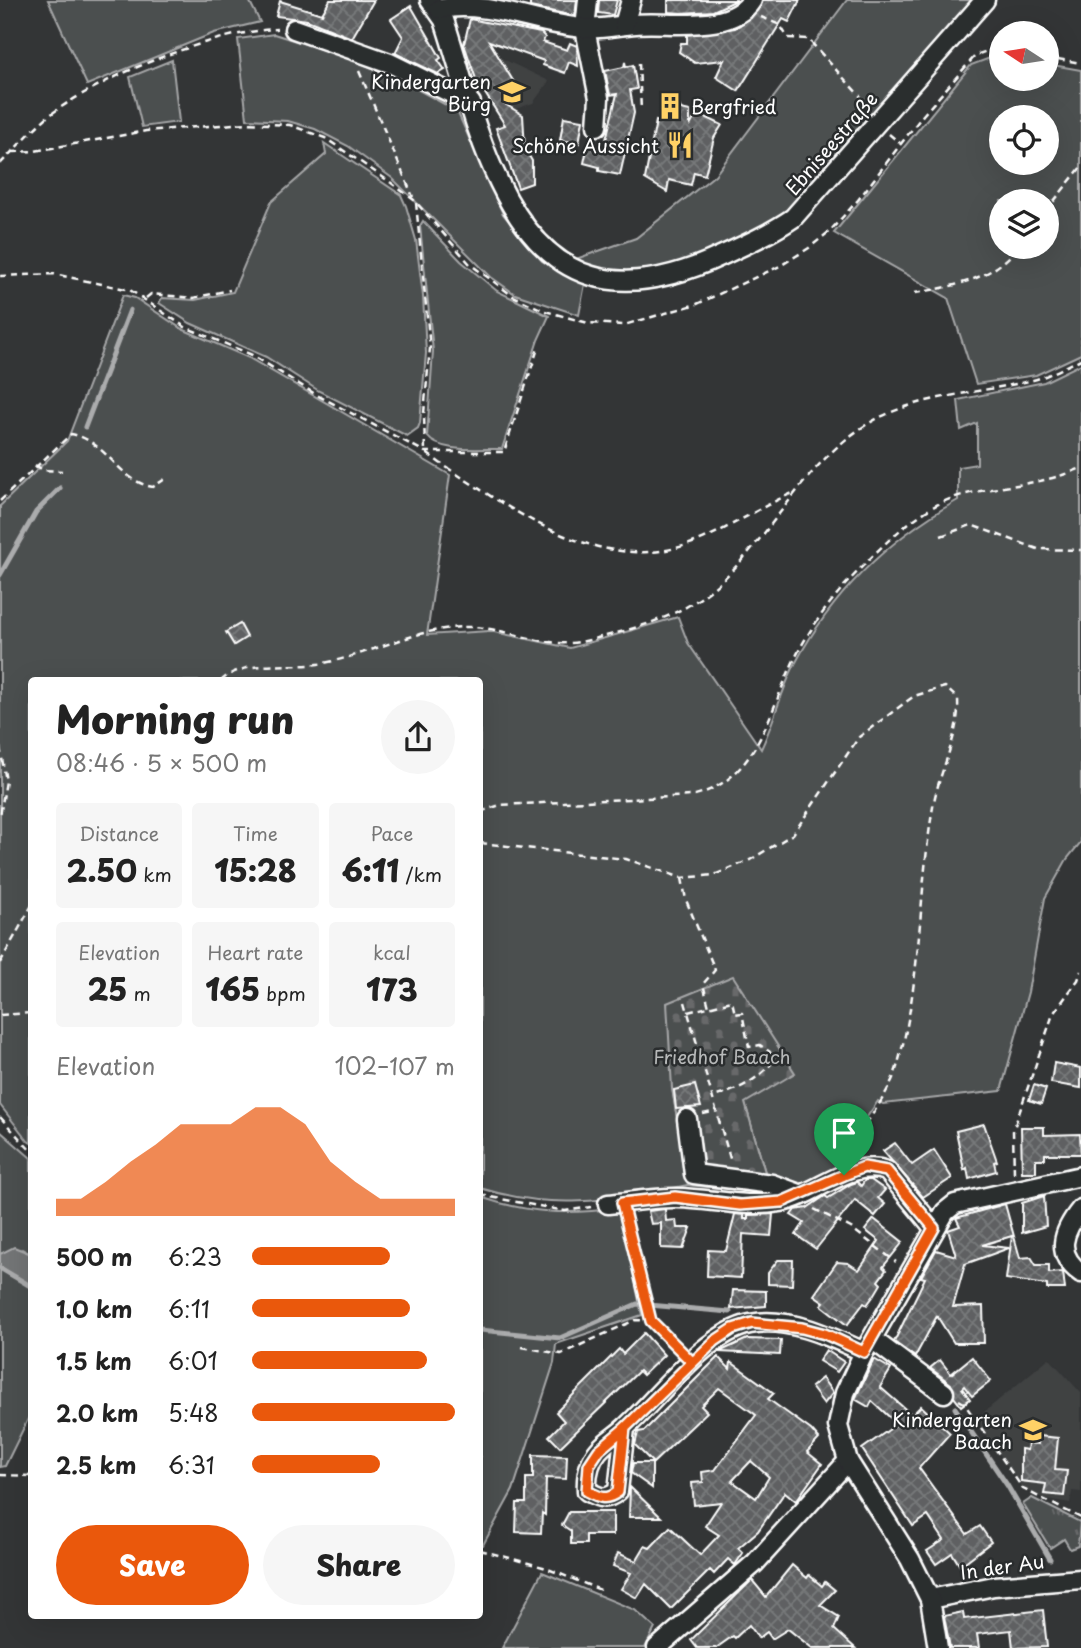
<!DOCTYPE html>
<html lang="en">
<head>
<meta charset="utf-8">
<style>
	:root { --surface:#fff; --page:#f6f6f6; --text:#222; --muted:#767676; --accent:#ea580c }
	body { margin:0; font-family:"Playpen Sans",sans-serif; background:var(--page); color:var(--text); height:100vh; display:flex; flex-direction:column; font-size:26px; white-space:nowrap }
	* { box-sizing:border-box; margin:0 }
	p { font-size:23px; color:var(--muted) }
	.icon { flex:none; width:38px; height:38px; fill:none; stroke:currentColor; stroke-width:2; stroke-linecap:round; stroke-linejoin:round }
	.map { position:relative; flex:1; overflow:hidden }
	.details { position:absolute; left:28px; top:677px; width:455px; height:942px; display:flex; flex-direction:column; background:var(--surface); border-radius:7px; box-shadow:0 7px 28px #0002 }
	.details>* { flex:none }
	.needle { width:46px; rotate:282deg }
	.buttons { position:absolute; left:989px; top:21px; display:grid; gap:14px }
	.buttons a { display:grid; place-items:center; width:70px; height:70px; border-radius:50%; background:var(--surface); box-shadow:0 7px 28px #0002; font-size:35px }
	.pin { position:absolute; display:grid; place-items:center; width:60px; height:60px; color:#fff; margin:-72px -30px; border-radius:50% 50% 50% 0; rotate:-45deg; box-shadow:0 0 7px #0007 }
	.pin .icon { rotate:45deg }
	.round { display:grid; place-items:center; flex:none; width:74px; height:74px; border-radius:37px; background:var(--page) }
	.summary { display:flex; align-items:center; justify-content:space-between; height:119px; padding:0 28px }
	h1 { font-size:38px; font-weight:800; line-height:52px }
	.figures { display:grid; grid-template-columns:repeat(3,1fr); gap:10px; height:119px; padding:7px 28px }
	.figures div { display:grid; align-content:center; border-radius:7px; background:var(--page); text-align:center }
	.figures b { font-size:30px; font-weight:800 }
	.figures small { font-size:19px; font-weight:400 }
	.figures p { font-size:19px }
	.chart { height:196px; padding:14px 28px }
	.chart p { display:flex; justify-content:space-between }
	.chart svg { width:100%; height:126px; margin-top:7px; fill:var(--accent); opacity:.7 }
	.primary-button { display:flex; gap:14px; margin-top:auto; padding:14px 28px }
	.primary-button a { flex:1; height:80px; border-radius:42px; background:var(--accent); color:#fff; font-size:28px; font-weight:800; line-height:80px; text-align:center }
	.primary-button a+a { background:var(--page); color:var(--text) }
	ul { padding:0 28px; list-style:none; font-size:23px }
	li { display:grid; grid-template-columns:112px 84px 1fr; align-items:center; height:52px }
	li i { height:18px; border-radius:9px; background:var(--accent) }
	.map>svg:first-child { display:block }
</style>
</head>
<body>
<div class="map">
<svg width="1081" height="1648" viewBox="0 0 1081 1648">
	<defs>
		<pattern id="cemetery-stones" width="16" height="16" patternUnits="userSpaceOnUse" patternTransform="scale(1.75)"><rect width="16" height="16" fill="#4c4f50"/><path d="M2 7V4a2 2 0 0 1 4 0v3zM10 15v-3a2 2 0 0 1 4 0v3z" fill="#67696a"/></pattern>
		<pattern id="park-tufts" width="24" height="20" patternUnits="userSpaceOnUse" patternTransform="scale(1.75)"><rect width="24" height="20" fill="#4c4f50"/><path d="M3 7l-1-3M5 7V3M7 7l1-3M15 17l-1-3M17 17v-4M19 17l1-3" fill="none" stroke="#67696a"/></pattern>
		<pattern id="building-cross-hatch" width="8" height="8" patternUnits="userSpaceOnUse" patternTransform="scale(1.75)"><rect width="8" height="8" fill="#5f6162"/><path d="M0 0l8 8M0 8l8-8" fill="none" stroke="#77797a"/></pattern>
	</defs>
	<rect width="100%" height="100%" fill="#333536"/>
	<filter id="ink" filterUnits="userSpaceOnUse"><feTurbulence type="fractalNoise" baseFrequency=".0143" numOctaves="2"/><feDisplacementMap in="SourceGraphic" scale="14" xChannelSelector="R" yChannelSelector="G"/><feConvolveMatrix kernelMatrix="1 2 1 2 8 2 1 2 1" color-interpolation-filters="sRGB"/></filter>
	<g filter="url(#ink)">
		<!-- built -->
		<g fill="#404243">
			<polygon points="488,52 549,81 533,103 498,115 467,64"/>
			<polygon points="1049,1358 1081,1393 1081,1492 1072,1491 1070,1503 1042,1498 1023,1489 976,1419"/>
		</g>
		<!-- green -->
		<g fill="#4c4f50" stroke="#a6a7a8" stroke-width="2" fill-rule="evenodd">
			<polygon points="48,0 249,0 260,22 214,33 87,85"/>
			<path d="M847,0H976L793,208C749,240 667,275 612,271C598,271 583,264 570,261L636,238L715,175Z"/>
			<polygon points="274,34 352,59 406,83 457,111 503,214 542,261 585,284 579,315 515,294 491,277 392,178 348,146 315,129 288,121 247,119 238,39"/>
			<path d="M990,58H1001V79H1046L1047,64L1081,70V354L1036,375L976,384L948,298L834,233L971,65ZM1001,117H1046V163H1001ZM1001,201H1046V247H1001Z"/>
			<polygon points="172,60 179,122 142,127 130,77"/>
			<polygon points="324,143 401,195 406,206 416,240 423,296 426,353 420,423 418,428 407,436 319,391 266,357 190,323 159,303 162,298 195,300 233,292 271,202 326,154"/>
			<path d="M423,221L461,261L497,291L549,316L538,340L502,449C482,448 440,454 427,436L433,351L420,226Z"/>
			<path d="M123,295L135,298L182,329L249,358L450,475L427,635L489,631L570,648L678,617L688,643L761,749C774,722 781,691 795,664C832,594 889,539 958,500V467L977,464V423L961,430L958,400L1044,382L1081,364V842L1067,859L1045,898L1028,992L1001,1091L883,1104L878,1101L856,1133L843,1164L808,1184L777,1194L771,1193L745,1103L672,1088L688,1185C610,1200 557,1212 480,1188V681H32L31,1143L28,1141L0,1105V506L67,441Z"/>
			<polygon points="0,1131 31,1158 31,1254 22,1249 0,1254"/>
			<path d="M480,1197C530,1214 568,1215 620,1208L642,1315L556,1344L554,1363L513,1490L483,1545H480Z"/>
			<polygon points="0,1268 32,1287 31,1413 5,1466 0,1467"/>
			<polygon points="542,1572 635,1610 655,1628 645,1648 502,1648"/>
		</g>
		<!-- cemetery -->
		<polygon fill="url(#cemetery-stones)" stroke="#a6a7a8" stroke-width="2" points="733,976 795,1073 745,1103 771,1193 688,1185 672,1088 667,1003"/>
		<!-- park -->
		<polygon fill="url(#park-tufts)" stroke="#a6a7a8" stroke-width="2" points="1032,1498 1080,1522 1078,1546 1070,1549 1064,1539 1050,1548 1023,1504"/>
		<!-- water -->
		<polygon fill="#737576" stroke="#abacad" stroke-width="2" points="14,1247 31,1254 31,1287 0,1268 0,1254"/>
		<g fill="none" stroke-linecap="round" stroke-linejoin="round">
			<!-- stream -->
			<g stroke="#abacad" stroke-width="5">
				<polyline points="85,427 130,310"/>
				<polyline points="0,575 36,512 60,488"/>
				<polyline points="0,1268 32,1287"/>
				<polyline points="480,1330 560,1338 637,1304 730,1312"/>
				<polyline points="955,1408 1007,1485 1050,1559"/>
			</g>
		</g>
		<!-- building -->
		<g fill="url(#building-cross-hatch)" stroke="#fff" stroke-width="2" fill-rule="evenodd">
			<polygon points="330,0 374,0 352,38 307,20 276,16 280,1 322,14"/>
			<polygon points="530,0 577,0 575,16 530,7"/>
			<polygon points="599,0 617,0 613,15 598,13"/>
			<polygon points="668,0 737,0 713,11 682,13 668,12"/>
			<polygon points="763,0 800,0 789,22 783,19 738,91 716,77 724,60 695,63 679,52 681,43 687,43 687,35 735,28 751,18"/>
			<polygon points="411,6 441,58 438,60 445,70 438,74 395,53 403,37 391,19"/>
			<polygon points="470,19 541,33 545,37 543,42 567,50 570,43 577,46 578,66 569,62 565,73 543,65 544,61 489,41 521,94 505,104 523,115 525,149 532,161 532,183 518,188 496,128 505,125 476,79 464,44"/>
			<polygon points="625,62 626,67 633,65 637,89 630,90 634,113 620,175 599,171 599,167 584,163 588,144 604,148 617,94 610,95 605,71 624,67"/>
			<polygon points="667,96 676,99 681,109 690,111 690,126 697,113 722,125 714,138 705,175 694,172 691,185 669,180 667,192 645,179 656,121 660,122 660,102"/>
			<polygon points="564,117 583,120 579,143 560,140"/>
			<polygon points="240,624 247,637 234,645 226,632"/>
			<polygon points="1054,1063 1081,1068 1081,1088 1051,1083"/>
			<polygon points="695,1085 701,1107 676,1109 674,1090"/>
			<polygon points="1034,1085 1046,1089 1041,1104 1029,1100"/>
			<polygon points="984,1124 997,1161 994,1162 996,1171 969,1179 967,1168 964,1170 956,1131"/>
			<polygon points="1021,1127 1044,1127 1044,1135 1080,1134 1081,1154 1045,1154 1045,1159 1036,1159 1036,1172 1022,1172"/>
			<polygon points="895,1143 912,1165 934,1150 952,1178 923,1197 883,1151"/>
			<polygon points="865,1180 871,1180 885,1190 878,1198 885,1204 875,1216 855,1200 816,1249 796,1235 804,1223 791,1215 795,1210 807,1208 825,1196 828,1198 851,1184 857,1182 861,1186"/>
			<polygon points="1044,1196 1046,1226 1022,1233 1022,1203"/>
			<polygon points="1005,1204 1020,1258 1031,1257 1036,1265 1049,1265 1049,1273 1063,1272 1065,1289 1047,1289 1047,1285 1006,1279 1012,1236 982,1245 1009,1248 965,1264 953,1307 983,1306 984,1343 954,1343 937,1316 915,1357 894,1342 925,1278 921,1277 936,1250 956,1256 948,1230 960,1226 956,1218"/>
			<polygon points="665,1209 666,1221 676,1220 677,1228 691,1228 683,1249 661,1248 661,1223 651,1224 648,1211"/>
			<polygon points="735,1214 744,1215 744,1219 748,1219 748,1215 773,1214 771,1236 743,1234 741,1278 707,1276 708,1250 726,1251"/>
			<polygon points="874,1219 903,1242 883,1267 886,1270 878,1281 881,1284 875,1294 867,1305 864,1303 847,1325 821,1305 824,1302 814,1295 837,1262 848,1263 859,1270 879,1241 865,1230"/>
			<polygon points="778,1260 793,1260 792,1285 768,1284 768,1273"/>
			<polygon points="733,1290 766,1291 766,1306 731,1309"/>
			<polygon points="644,1333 664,1355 643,1375 639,1371 560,1447 549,1436 564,1421 556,1412 619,1349 623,1354"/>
			<polygon points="747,1339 781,1340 780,1355 719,1352"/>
			<polygon points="826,1350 844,1362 837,1372 819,1361"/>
			<path d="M718,1357L730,1369L731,1362L774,1393L768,1399L811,1430L819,1439L807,1452L822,1464L796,1501L785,1492L758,1531L738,1548L743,1553L735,1565L728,1559L714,1574L710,1570L671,1609L646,1584L637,1598L621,1589L631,1573L613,1566L618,1553L636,1561L645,1546L650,1548L670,1527L700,1555L719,1535L705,1526L721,1502L694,1505L692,1483L703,1482L702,1472L715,1470L756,1415L719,1388L701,1406L707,1412L653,1463L635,1445L638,1432L644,1431ZM751,1461L769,1477L756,1498L732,1481Z"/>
			<polygon points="972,1357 991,1381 972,1396 964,1386 962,1388 970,1399 961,1406 954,1397 951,1384 930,1368 940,1360 951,1374"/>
			<polygon points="874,1359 891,1369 880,1387 912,1415 921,1406 950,1433 919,1468 967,1534 980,1526 991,1542 960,1566 952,1553 936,1564 927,1551 944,1540 928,1516 913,1526 862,1449 897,1424 872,1401 869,1407 855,1399"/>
			<polygon points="822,1378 833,1393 824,1404 811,1387"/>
			<polygon points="1039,1436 1058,1438 1055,1470 1067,1471 1064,1496 1044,1494 1046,1484 1021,1481 1021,1449 1027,1450 1028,1443 1038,1444"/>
			<polygon points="533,1455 567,1456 566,1479 546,1478 545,1515 542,1513 541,1533 516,1532 517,1503 526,1503 526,1478 533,1478"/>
			<polygon points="633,1463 652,1463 652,1488 631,1473"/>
			<polygon points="630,1487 661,1517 629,1517"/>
			<polygon points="569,1512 613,1512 613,1535 586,1535 586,1544 571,1544 571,1531 562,1525"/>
			<polygon points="792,1565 807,1578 809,1575 822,1586 825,1582 835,1590 820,1605 839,1617 834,1629 855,1648 812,1648 788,1629 772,1639 767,1632 759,1638 749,1625 735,1638 733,1636 716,1648 697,1648 691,1640 752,1580 766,1597"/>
			<polygon points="1043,1610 1047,1647 1013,1648 1011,1630 977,1634 979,1648 950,1648 944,1616 963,1612 964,1619"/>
		</g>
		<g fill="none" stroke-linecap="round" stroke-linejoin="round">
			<defs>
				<g id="minor">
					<path d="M430,0L444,20C462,73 474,132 499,182C549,287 621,303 723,255C747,244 771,233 793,218L985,0"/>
					<polyline points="588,0 585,29 599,98 597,126"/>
					<path d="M439,9C491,0 531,24 583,28C601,30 619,25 636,24C670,21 731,34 752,0"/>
					<polyline points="624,25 631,0"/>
					<polyline points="294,29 390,63 471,103"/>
					<polyline points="687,1119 694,1174 772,1184 802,1195"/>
					<path d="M608,1204C631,1202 655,1197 678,1198C713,1199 746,1208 781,1202C817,1195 851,1158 887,1171L934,1228"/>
					<path d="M1081,1209C1063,1231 1054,1254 1081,1273"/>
					<polyline points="872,1339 944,1393"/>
					<path d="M625,1428L618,1491C606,1501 600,1498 587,1491C586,1476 588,1463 598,1451C606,1441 618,1435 627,1426C660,1396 706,1333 750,1324C788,1316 831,1337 864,1352"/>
					<polyline points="930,1599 994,1586 1081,1579"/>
					<polyline points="657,1648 755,1563 848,1461"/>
					<polyline points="938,1648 930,1599 910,1559 848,1461 838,1426 845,1393 864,1352 945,1212 955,1204 1081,1176"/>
				</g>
			</defs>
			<!-- minor casing -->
			<use href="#minor" stroke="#fff" stroke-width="23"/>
			<!-- path -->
			<g stroke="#fff" stroke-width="2.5" stroke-dasharray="7 5" stroke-linecap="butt">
				<polyline points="761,17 780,25 788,38 808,39 870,107"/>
				<polyline points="1046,57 1081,63"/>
				<polyline points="639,63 641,111"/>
				<polyline points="359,71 413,197"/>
				<polyline points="889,134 900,143"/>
				<polyline points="12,152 35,151 146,131 247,123 290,125 325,138 390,182 414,200 470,264 513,296 545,311 588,323 624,325 697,304 780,266 809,248 830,231 858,200 923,115 976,55 990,50 1001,51"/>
				<path d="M0,164C15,149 30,132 46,118C98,77 211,32 277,29"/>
				<path d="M416,203L430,348L424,413L425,452L440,463C514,511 602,578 695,542C729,529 761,506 795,492"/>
				<polyline points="1046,211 1081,167"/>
				<polyline points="0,276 54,274 130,290 185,327 252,355 315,394 425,452 504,452 538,348"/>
				<path d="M915,293C955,286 992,280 1018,247"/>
				<polyline points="146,298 151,294 193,298 230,290"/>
				<polyline points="35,465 43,470 62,471"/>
				<path d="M0,501L71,434C106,440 119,482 153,487L165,479"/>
				<polyline points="941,536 971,525 1038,549 1081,550"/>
				<path d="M221,681C242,659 290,668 318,664C370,656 417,626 471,627C509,628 547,650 585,641C626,631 673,620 707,593C768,546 798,468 866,425C914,395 978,394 1033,380C1049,376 1066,366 1081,359"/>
				<polyline points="0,747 6,781 0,816"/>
				<path d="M480,812L500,805L691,796C754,782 766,722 790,669C803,639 823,610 845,585C876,552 916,507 962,495C1001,485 1044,485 1081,468"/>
				<path d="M480,843L626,859L682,878L714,875L750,860L793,834L859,737L914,696L945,687L958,699C960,737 939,770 933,807C918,894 922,981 897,1067C887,1100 862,1124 849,1155"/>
				<polyline points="682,878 686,900 715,970 703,984 709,1007"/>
				<polyline points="0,963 32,905"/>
				<polyline points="685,1002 731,1162"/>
				<path d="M688,1012L732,1001L735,1014L742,1013L749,1047L760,1045L770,1052L771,1064C755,1082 736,1091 713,1097"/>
				<polyline points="0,1015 32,1013"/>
				<polyline points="703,1114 717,1111"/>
				<polyline points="0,1117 32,1152"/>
				<polyline points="1014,1173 1013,1131 1053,1014 1078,980 1081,971"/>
				<polyline points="480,1195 565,1211 591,1207"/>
				<polyline points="814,1209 851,1228 896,1262"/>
				<polyline points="625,1218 651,1321 680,1350"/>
				<polyline points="522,1347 561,1354 635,1320 651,1321"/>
				<polyline points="959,1400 964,1403 1023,1489 1081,1518"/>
				<polyline points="0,1475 32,1476"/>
				<polyline points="480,1550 543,1567 603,1591"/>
			</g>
			<!-- minor -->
			<use href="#minor" stroke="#2a2d2e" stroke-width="18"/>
		</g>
	</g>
	<g fill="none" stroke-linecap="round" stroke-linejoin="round" filter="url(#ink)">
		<defs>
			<path id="route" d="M844,1175L782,1202L740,1205L675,1197L622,1203L651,1321L692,1362L625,1428L599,1450L589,1465L587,1491C600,1498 606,1501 618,1492L625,1428L715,1341L733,1329L752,1323L802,1328L825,1334L864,1352L934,1228L887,1171L864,1167L844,1175"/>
		</defs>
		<!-- route casing -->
		<use href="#route" stroke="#fff" stroke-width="14"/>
		<!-- route -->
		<use href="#route" stroke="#ea580c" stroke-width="9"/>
	</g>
	<!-- icons -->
	<defs>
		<symbol id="school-bare" viewBox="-9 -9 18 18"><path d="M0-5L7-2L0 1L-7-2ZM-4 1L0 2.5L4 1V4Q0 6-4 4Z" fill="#ffd166" stroke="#2a2d2e" stroke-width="2.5" paint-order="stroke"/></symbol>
		<symbol id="building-bare" viewBox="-9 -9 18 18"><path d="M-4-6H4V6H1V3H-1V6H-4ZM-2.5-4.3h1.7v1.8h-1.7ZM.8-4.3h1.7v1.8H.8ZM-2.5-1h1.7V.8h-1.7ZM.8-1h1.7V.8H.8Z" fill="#ffd166" stroke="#2a2d2e" stroke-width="2.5" paint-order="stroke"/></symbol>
		<symbol id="restaurant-bare" viewBox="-9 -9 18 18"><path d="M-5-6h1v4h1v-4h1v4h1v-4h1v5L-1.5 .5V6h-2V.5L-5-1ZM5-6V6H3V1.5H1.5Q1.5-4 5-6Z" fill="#ffd166" stroke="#2a2d2e" stroke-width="2.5" paint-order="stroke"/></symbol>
	</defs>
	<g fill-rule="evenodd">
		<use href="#school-bare" x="493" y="73" width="38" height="38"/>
		<use href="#building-bare" x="651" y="87" width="38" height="38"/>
		<use href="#restaurant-bare" x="661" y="126" width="38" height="38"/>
		<use href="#school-bare" x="1014" y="1411" width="38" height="38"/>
	</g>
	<g text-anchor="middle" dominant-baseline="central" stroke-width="5" stroke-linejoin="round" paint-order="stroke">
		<!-- poi labels -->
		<g font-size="19" fill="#fff" stroke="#2a2d2e" text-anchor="end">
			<text x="491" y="81">Kindergarten<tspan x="491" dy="22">Bürg</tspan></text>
			<text x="691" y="106" text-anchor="start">Bergfried</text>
			<text x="659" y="145">Schöne Aussicht</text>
			<text x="1012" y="1419">Kindergarten<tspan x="1012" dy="22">Baach</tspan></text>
		</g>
		<!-- street labels -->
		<g font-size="19" fill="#fff" stroke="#2a2d2e">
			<text transform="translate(831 143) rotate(-49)">Ebniseestraße</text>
			<text transform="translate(1002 1566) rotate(-8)">In der Au</text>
		</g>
		<!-- park labels -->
		<g font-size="19" fill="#b7b9b9" stroke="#2a2d2e">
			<text x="722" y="1056">Friedhof Baach</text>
		</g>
	</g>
</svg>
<div class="buttons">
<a><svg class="needle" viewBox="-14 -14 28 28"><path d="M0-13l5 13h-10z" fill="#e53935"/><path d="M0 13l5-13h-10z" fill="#767676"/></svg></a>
<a><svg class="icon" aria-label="locate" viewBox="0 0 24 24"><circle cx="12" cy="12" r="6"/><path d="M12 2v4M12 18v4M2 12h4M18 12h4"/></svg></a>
<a><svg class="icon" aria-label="layers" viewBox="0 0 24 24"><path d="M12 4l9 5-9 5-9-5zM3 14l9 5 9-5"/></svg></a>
</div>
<div class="pin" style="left:844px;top:1175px;background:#1e9e55"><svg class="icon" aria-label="arrive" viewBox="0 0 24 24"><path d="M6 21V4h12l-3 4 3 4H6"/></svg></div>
<section class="details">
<div class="summary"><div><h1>Morning run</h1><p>08:46 · 5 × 500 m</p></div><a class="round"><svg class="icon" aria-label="share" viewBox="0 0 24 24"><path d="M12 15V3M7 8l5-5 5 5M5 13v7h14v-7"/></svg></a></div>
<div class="figures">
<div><p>Distance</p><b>2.50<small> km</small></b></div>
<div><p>Time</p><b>15:28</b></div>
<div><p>Pace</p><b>6:11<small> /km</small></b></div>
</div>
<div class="figures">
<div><p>Elevation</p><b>25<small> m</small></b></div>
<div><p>Heart rate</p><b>165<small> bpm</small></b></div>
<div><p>kcal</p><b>173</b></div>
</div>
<div class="chart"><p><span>Elevation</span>102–107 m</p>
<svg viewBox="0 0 160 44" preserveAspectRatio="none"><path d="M0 44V38L10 38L20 32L30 25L40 19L50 12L60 12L70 12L80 6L90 6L100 12L110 25L120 32L130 38L140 38L150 38L160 38V44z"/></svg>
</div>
<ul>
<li><b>500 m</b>6:23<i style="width:68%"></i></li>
<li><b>1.0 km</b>6:11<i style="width:78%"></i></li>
<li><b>1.5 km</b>6:01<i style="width:86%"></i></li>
<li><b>2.0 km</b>5:48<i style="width:100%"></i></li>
<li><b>2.5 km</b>6:31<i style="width:63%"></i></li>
</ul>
<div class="primary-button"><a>Save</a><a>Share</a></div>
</section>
</div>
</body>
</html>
